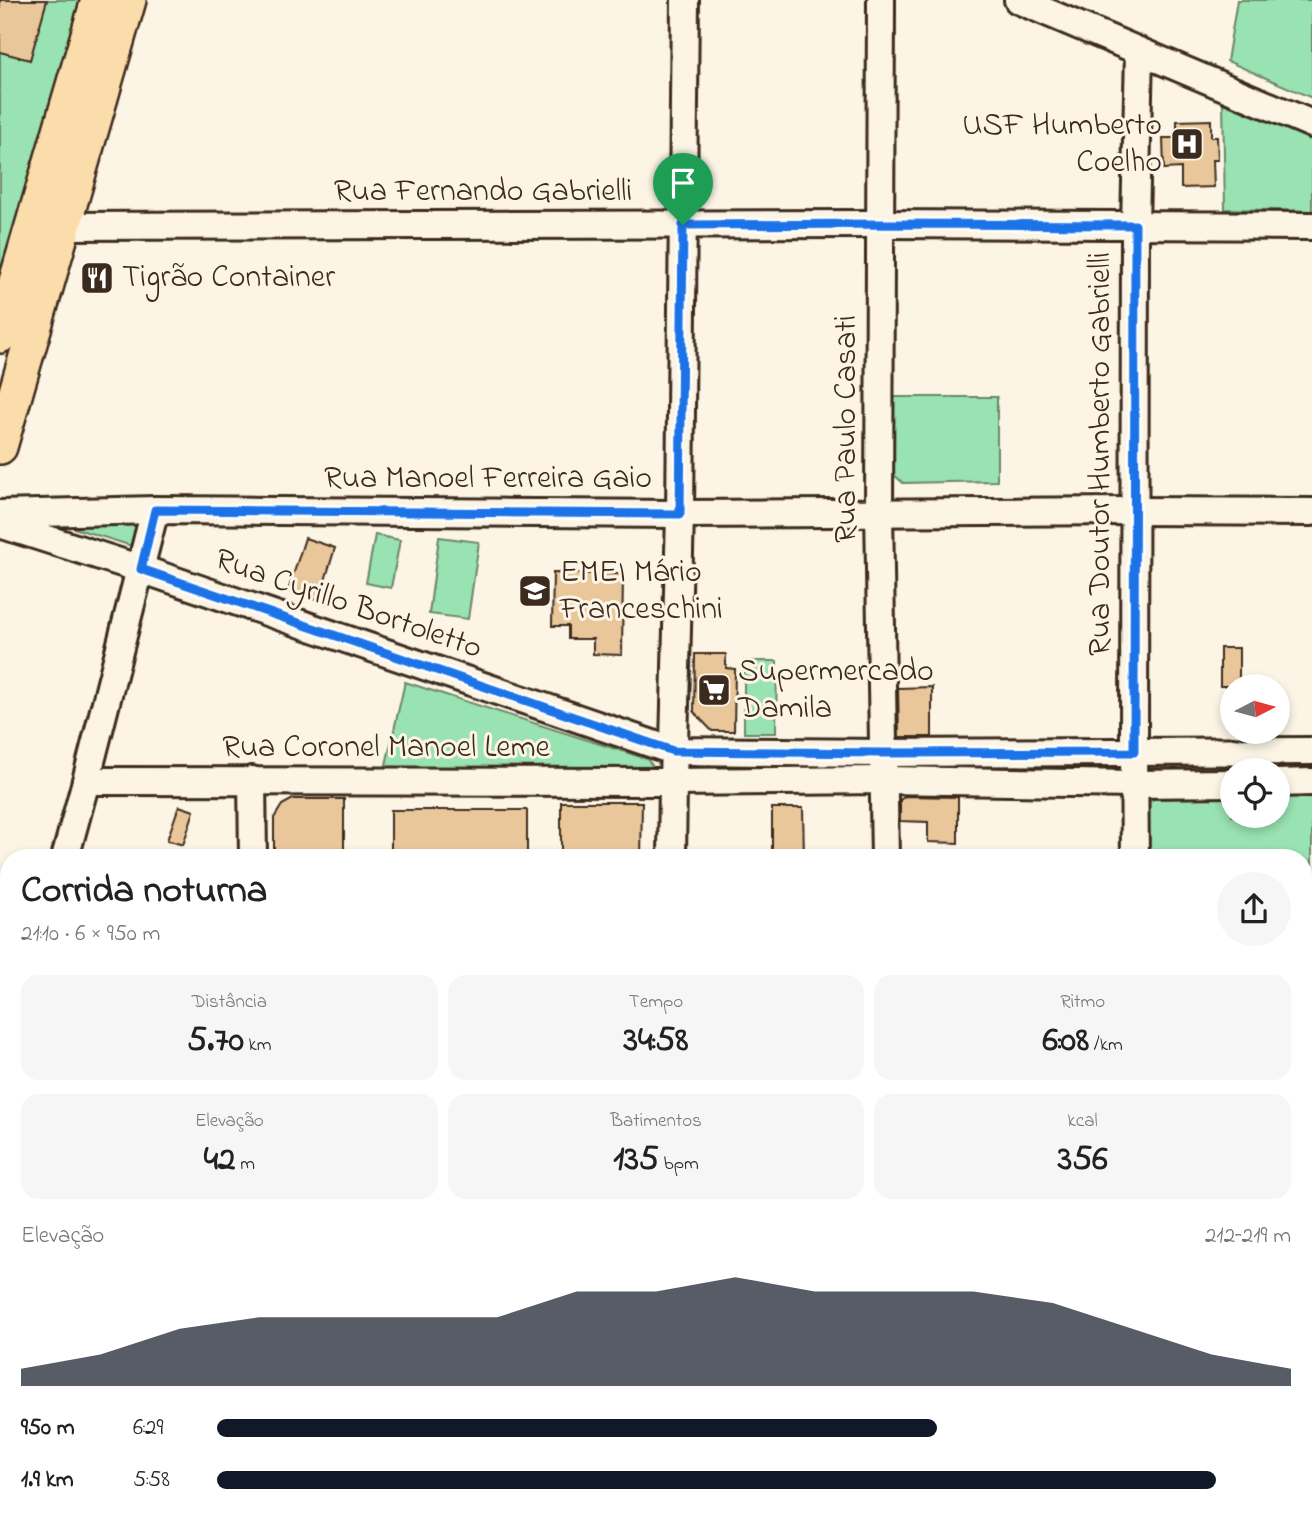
<!DOCTYPE html>
<html lang="pt">
<head>
<meta charset="utf-8">
<style>
	:root { --surface:#fff; --page:#f6f6f6; --text:#222; --muted:#767676; --accent:#111827 }
	body { margin:0; font-family:"Indie Flower",sans-serif; background:var(--page); color:var(--text); height:100vh; display:flex; flex-direction:column; font-size:26px; white-space:nowrap }
	* { box-sizing:border-box; margin:0 }
	p { font-size:23px; color:var(--muted) }
	.icon { flex:none; width:38px; height:38px; fill:none; stroke:currentColor; stroke-width:2; stroke-linecap:round; stroke-linejoin:round }
	.map { position:relative; flex:1; overflow:hidden }
	.panel { position:absolute; left:0px; top:849px; width:1312px; height:674px; display:flex; flex-direction:column; background:var(--surface); border-radius:28px 28px 0 0; box-shadow:0 4px 10px #0003 }
	.panel>* { flex:none }
	.needle { width:46px; rotate:84deg }
	.fabs { position:absolute; left:1220px; top:674px; display:grid; gap:14px }
	.fabs a { display:grid; place-items:center; width:70px; height:70px; border-radius:50%; background:var(--surface); box-shadow:0 4px 10px #0003; font-size:35px }
	.pin { position:absolute; display:grid; place-items:center; width:60px; height:60px; color:#fff; margin:-72px -30px; border-radius:50% 50% 50% 0; rotate:-45deg; box-shadow:0 0 7px #0007 }
	.pin .icon { rotate:45deg }
	.round { display:grid; place-items:center; flex:none; width:74px; height:74px; border-radius:37px; background:var(--page) }
	.head { display:flex; align-items:center; justify-content:space-between; height:119px; padding:0 21px }
	h1 { font-size:38px; font-weight:700; line-height:52px }
	.metrics { display:grid; grid-template-columns:repeat(3,1fr); gap:10px; height:119px; padding:7px 21px }
	.metrics div { display:grid; align-content:center; border-radius:18px; background:var(--page); text-align:center }
	.metrics b { font-size:35px; font-weight:700 }
	.metrics small { font-size:19px; font-weight:400 }
	.metrics p { font-size:19px }
	.chart { height:196px; padding:14px 21px }
	.chart p { display:flex; justify-content:space-between }
	.chart svg { width:100%; height:126px; margin-top:7px; fill:var(--accent); opacity:.7 }
	ul { padding:0 21px; list-style:none; font-size:23px }
	li { display:grid; grid-template-columns:112px 84px 1fr; align-items:center; height:52px }
	li i { height:18px; border-radius:9px; background:var(--accent) }
	.map>svg:first-child { display:block }
</style>
</head>
<body>
<div class="map">
<svg width="1312" height="1521" viewBox="0 0 1312 1521">
	<rect width="100%" height="100%" fill="#fcf5e5"/>
	<filter id="ink" filterUnits="userSpaceOnUse"><feTurbulence type="fractalNoise" baseFrequency=".0143" numOctaves="2"/><feDisplacementMap in="SourceGraphic" scale="14" xChannelSelector="R" yChannelSelector="G"/><feConvolveMatrix kernelMatrix="1 2 1 2 8 2 1 2 1" color-interpolation-filters="sRGB"/></filter>
	<g filter="url(#ink)">
		<!-- green -->
		<g fill="#99e2b1" stroke="#6a8668" stroke-width="2">
			<polygon points="0,0 80,0 0,282"/>
			<polygon points="1237,0 1312,0 1312,98 1227,61"/>
			<polygon points="1223,103 1312,140 1312,211 1225,209"/>
			<polygon points="891,397 997,397 997,481 903,483 891,472"/>
			<polygon points="138,520 139,543 132,546 74,528 75,521"/>
			<polygon points="375,535 400,540 391,588 366,583"/>
			<polygon points="439,537 479,542 468,619 429,614"/>
			<polygon points="744,661 777,661 776,733 744,733"/>
			<polygon points="405,682 647,759 652,765 649,770 385,769"/>
			<polygon points="1278,796 1312,796 1312,957 1304,957 1304,858 1149,857 1147,803 1154,799 1232,797 1232,816 1278,816"/>
			<path d="M0,991L7,994C11,1012 4,1031 0,1049Z"/>
		</g>
		<!-- building -->
		<g fill="#e9c79a" stroke="#3b2a1e" stroke-width="2">
			<polygon points="0,0 47,0 30,60 0,52"/>
			<polygon points="1211,120 1211,137 1217,137 1218,160 1213,160 1214,187 1181,188 1181,168 1164,169 1163,138 1177,138 1177,121"/>
			<polygon points="305,538 335,548 319,600 288,591"/>
			<polygon points="553,573 623,574 622,655 593,654 593,639 568,639 568,626 552,626"/>
			<rect x="1220" y="648" width="19" height="38"/>
			<polygon points="695,654 726,654 726,668 735,669 734,731 712,731 694,712"/>
			<polygon points="932,687 932,737 899,737 898,688"/>
			<polygon points="905,796 958,797 958,843 928,842 928,822 900,821 900,800"/>
			<polygon points="293,799 344,799 344,858 274,858 274,818 282,805"/>
			<polygon points="561,802 642,802 641,858 561,858"/>
			<polygon points="179,806 194,811 183,845 167,840"/>
			<polygon points="772,808 803,808 804,858 772,858"/>
			<rect x="391" y="810" width="136" height="48"/>
		</g>
		<g fill="none" stroke-linecap="round" stroke-linejoin="round">
			<defs>
				<g id="minor">
					<polyline points="881,0 879,512 885,858"/>
					<polyline points="1018,0 1312,124"/>
					<polyline points="45,226 879,224 1312,226"/>
					<polyline points="0,514 155,510 680,514 1134,511 1312,512"/>
					<polyline points="0,524 141,569 673,751 883,753 1312,751"/>
					<polyline points="252,780 253,858"/>
					<polyline points="86,781 673,782 884,780 1134,784 1232,783"/>
					<polyline points="1278,783 1312,782"/>
					<polyline points="65,858 86,781 155,510"/>
					<polyline points="672,858 673,782 680,514 685,0"/>
					<polyline points="1135,858 1134,752 1135,225 1139,52"/>
					<polyline points="1304,972 1312,972"/>
					<polyline points="0,977 9,977"/>
					<polyline points="0,1094 9,1062"/>
					<polyline points="0,1156 9,1156"/>
					<polyline points="1304,1157 1312,1157"/>
					<polyline points="0,1421 9,1421"/>
					<polyline points="1304,1425 1312,1425"/>
					<polyline points="671,1514 671,1521"/>
					<polyline points="887,1514 887,1521"/>
					<polyline points="259,1521 259,1514"/>
					<polyline points="1138,1521 1138,1514"/>
				</g>
				<g id="major">
					<polyline points="0,336 98,0"/>
					<polyline points="0,447 129,0"/>
				</g>
			</defs>
			<!-- minor casing -->
			<use href="#minor" stroke="#3b2a1e" stroke-width="32"/>
			<!-- major casing -->
			<use href="#major" stroke="#3b2a1e" stroke-width="38"/>
			<!-- minor -->
			<use href="#minor" stroke="#fcf5e5" stroke-width="26"/>
			<!-- major -->
			<use href="#major" stroke="#fbddab" stroke-width="33"/>
		</g>
	</g>
	<g fill="none" stroke-linecap="round" stroke-linejoin="round" filter="url(#ink)">
		<defs>
			<polygon id="route" points="879,224 1135,225 1134,752 883,753 673,751 141,569 155,510 680,514 683,225"/>
		</defs>
		<!-- route casing -->
		<use href="#route" stroke="#fff" stroke-width="14"/>
		<!-- route -->
		<use href="#route" stroke="#1a73e8" stroke-width="9"/>
	</g>
	<!-- icons -->
	<defs>
		<symbol id="hospital-square" viewBox="-11 -11 22 22"><rect x="-9" y="-9" width="18" height="18" rx="4" fill="#3b2a1e" stroke="#fcf5e5"/><path d="M-5-5h3v3.5h4V-5h3V5h-3V1.5h-4V5h-3Z" fill="#fff"/></symbol>
		<symbol id="restaurant-square" viewBox="-11 -11 22 22"><rect x="-9" y="-9" width="18" height="18" rx="4" fill="#3b2a1e" stroke="#fcf5e5"/><path d="M-5-6h1v4h1v-4h1v4h1v-4h1v5L-1.5 .5V6h-2V.5L-5-1ZM5-6V6H3V1.5H1.5Q1.5-4 5-6Z" fill="#fff"/></symbol>
		<symbol id="school-square" viewBox="-11 -11 22 22"><rect x="-9" y="-9" width="18" height="18" rx="4" fill="#3b2a1e" stroke="#fcf5e5"/><path d="M0-5L7-2L0 1L-7-2ZM-4 1L0 2.5L4 1V4Q0 6-4 4Z" fill="#fff"/></symbol>
		<symbol id="supermarket-square" viewBox="-11 -11 22 22"><rect x="-9" y="-9" width="18" height="18" rx="4" fill="#3b2a1e" stroke="#fcf5e5"/><path d="M-6-5.5h2.5l.6 2H6L4.5 2H-2.5L-4.4-4H-6ZM-1.5 3.2a1.3 1.3 0 1 0 .1 0ZM3 3.2a1.3 1.3 0 1 0 .1 0Z" fill="#fff"/></symbol>
	</defs>
	<g fill-rule="evenodd">
		<use href="#hospital-square" x="1168" y="125" width="38" height="38"/>
		<use href="#restaurant-square" x="78" y="259" width="38" height="38"/>
		<use href="#school-square" x="516" y="572" width="38" height="38"/>
		<use href="#supermarket-square" x="695" y="671" width="38" height="38"/>
	</g>
	<g text-anchor="middle" dominant-baseline="central" stroke-width="6" stroke-linejoin="round" paint-order="stroke">
		<!-- poi labels -->
		<g font-size="32" fill="#3b2a1e" stroke="#fcf5e5" text-anchor="start">
			<text x="1162" y="126" text-anchor="end">USF Humberto<tspan x="1162" dy="37">Coelho</tspan></text>
			<text x="122" y="278">Tigrão Container</text>
			<text x="560" y="573">EMEI Mário<tspan x="560" dy="37">Franceschini</tspan></text>
			<text x="738" y="672">Supermercado<tspan x="738" dy="37">Damila</tspan></text>
		</g>
		<!-- street labels -->
		<g font-size="32" fill="#3b2a1e" stroke="#fcf5e5">
			<text x="483" y="192">Rua Fernando Gabrielli</text>
			<text transform="translate(847 429) rotate(-90)">Rua Paulo Casati</text>
			<text transform="translate(1101 454) rotate(-90)">Rua Doutor Humberto Gabrielli</text>
			<text x="488" y="479">Rua Manoel Ferreira Gaio</text>
			<text transform="translate(348 605) rotate(19)">Rua Cyrillo Bortoletto</text>
			<text x="386" y="748">Rua Coronel Manoel Leme</text>
		</g>
	</g>
</svg>
<div class="fabs">
<a><svg class="needle" viewBox="-14 -14 28 28"><path d="M0-13l5 13h-10z" fill="#e53935"/><path d="M0 13l5-13h-10z" fill="#767676"/></svg></a>
<a><svg class="icon" aria-label="locate" viewBox="0 0 24 24"><circle cx="12" cy="12" r="6"/><path d="M12 2v4M12 18v4M2 12h4M18 12h4"/></svg></a>
</div>
<div class="pin" style="left:683px;top:225px;background:#1e9e55"><svg class="icon" aria-label="arrive" viewBox="0 0 24 24"><path d="M6 21V4h12l-3 4 3 4H6"/></svg></div>
<section class="panel">
<div class="head"><div><h1>Corrida noturna</h1><p>21:10 · 6 × 950 m</p></div><a class="round"><svg class="icon" aria-label="share" viewBox="0 0 24 24"><path d="M12 15V3M7 8l5-5 5 5M5 13v7h14v-7"/></svg></a></div>
<div class="metrics">
<div><p>Distância</p><b>5.70<small> km</small></b></div>
<div><p>Tempo</p><b>34:58</b></div>
<div><p>Ritmo</p><b>6:08<small> /km</small></b></div>
</div>
<div class="metrics">
<div><p>Elevação</p><b>42<small> m</small></b></div>
<div><p>Batimentos</p><b>135<small> bpm</small></b></div>
<div><p>kcal</p><b>356</b></div>
</div>
<div class="chart"><p><span>Elevação</span>212–219 m</p>
<svg viewBox="0 0 160 44" preserveAspectRatio="none"><path d="M0 44V38L10 33L20 24L30 20L40 20L50 20L60 20L70 11L80 11L90 6L100 11L110 11L120 11L130 15L140 24L150 33L160 38V44z"/></svg>
</div>
<ul>
<li><b>950 m</b>6:29<i style="width:67%"></i></li>
<li><b>1.9 km</b>5:58<i style="width:93%"></i></li>
</ul>
</section>
</div>
</body>
</html>
